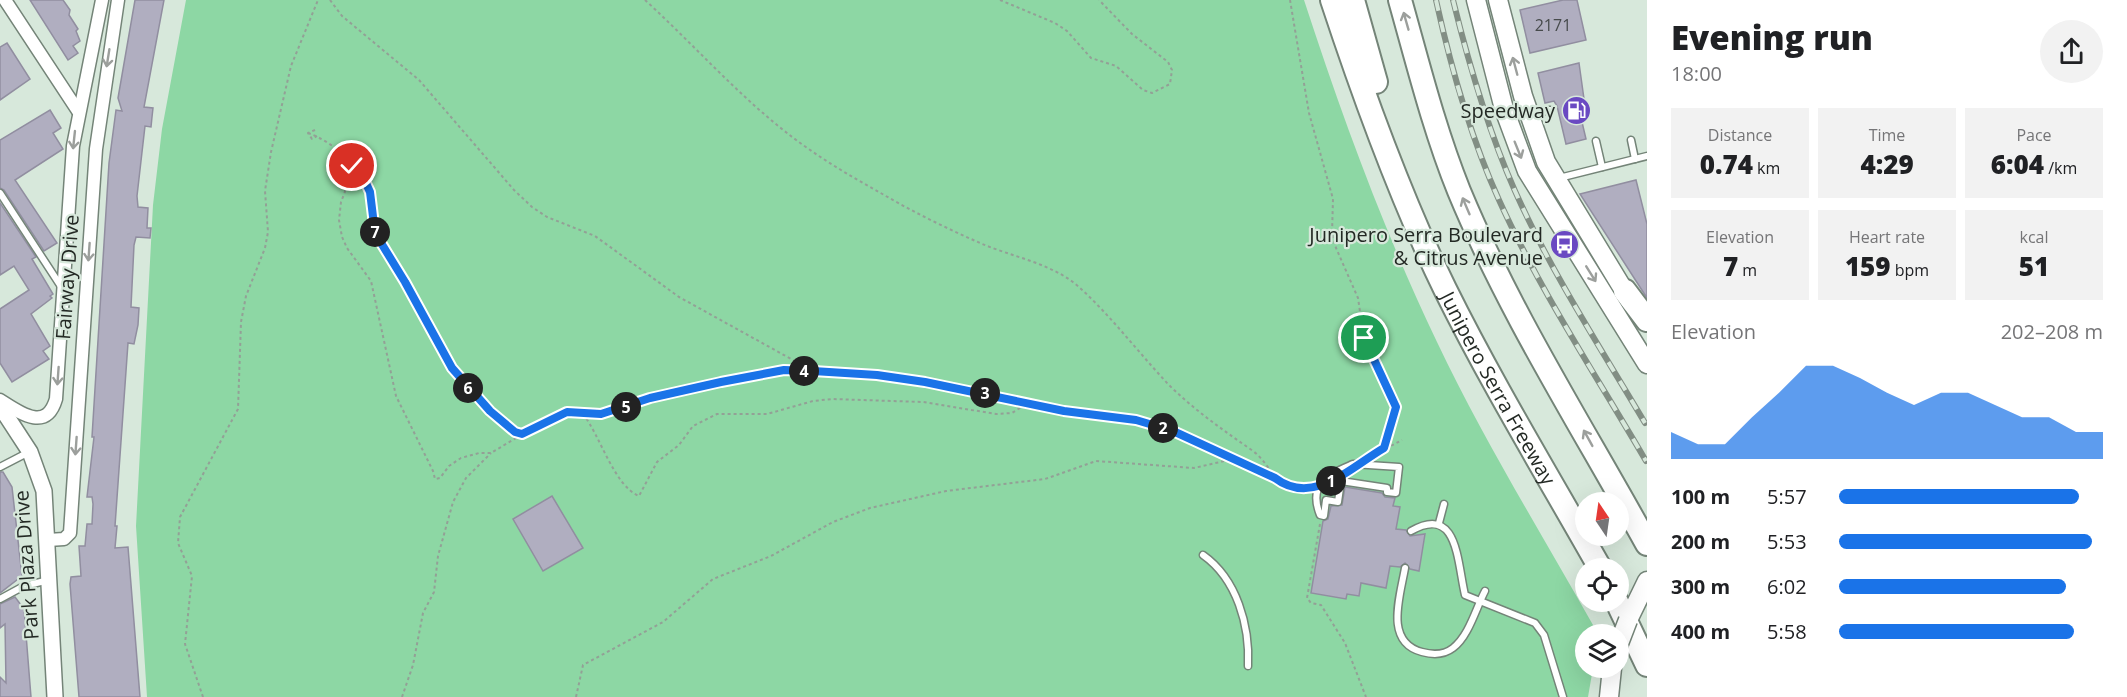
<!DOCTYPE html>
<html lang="en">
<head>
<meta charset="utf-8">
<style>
	:root { --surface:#fff; --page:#f2f2f2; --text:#202124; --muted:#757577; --accent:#1a73e8 }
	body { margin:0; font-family:"Open Sans",sans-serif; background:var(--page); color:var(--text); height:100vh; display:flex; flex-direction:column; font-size:22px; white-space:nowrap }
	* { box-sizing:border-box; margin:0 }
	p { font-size:20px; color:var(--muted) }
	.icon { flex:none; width:33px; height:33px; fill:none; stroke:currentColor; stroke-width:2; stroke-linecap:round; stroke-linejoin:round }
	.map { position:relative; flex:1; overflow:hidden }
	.details { display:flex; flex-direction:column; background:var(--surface); width:480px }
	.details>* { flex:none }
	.needle { width:39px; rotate:347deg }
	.controls { position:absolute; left:1575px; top:492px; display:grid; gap:12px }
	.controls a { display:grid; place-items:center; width:54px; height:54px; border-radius:50%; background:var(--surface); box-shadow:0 6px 24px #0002; font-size:30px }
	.pin { position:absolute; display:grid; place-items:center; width:51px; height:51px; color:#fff; margin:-26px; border:3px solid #fff; border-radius:50%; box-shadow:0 2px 6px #0007 }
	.km { position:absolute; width:30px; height:30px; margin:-15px; border-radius:50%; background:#222; color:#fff; font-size:16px; line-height:30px; text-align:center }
	.round { display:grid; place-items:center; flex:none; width:63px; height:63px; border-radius:32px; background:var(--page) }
	.summary { display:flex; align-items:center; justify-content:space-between; height:102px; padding:0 24px }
	h1 { font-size:33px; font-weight:800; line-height:45px }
	.stats { display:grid; grid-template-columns:repeat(3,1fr); gap:9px; height:102px; padding:6px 24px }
	.stats div { display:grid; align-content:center; border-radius:0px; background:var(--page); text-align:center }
	.stats b { font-size:26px; font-weight:800 }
	.stats small { font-size:16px; font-weight:400 }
	.stats p { font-size:16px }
	.chart { height:168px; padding:12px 24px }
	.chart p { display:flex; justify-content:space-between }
	.chart svg { width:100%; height:108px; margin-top:6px; fill:var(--accent); opacity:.7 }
	ul { padding:0 24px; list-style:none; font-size:20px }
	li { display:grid; grid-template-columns:96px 72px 1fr; align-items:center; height:45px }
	li i { height:15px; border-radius:8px; background:var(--accent) }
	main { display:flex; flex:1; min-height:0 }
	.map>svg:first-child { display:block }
</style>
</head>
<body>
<main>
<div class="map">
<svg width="1647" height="697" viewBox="0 0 1647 697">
	<rect width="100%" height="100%" fill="#d7e8db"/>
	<!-- green -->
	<path fill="#8dd7a4" d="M186,0H1304C1343,119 1383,229 1437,342C1483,439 1540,531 1593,625L1588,634H1586V668H1593L1588,697H147L136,526L153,205L162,129Z"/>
	<!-- building -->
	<g fill="#b0aec0" stroke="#918ea0" stroke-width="1.5">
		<polygon points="30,0 63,0 70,10 69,15 78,29 76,31 80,41 73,46 78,53 68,60"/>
		<polygon points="135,0 164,0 144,107 153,108 152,117 151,127 145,126 137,196 138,207 148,208 147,228 151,228 150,238 136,237 134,245 131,307 139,308 138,325 134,344 128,343 115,526 117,526 115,548 128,547 140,697 79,697 70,584 71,577 81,576 79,546 85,546 87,524 92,524 93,504 92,497 87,497 94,437 92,437 109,163 116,110 122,111 118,98"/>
		<polygon points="1563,0 1577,0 1586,40 1530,53 1520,10"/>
		<polygon points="7,43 30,79 0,100 0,47"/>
		<polygon points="1579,63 1584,99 1577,101 1586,139 1566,144 1557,106 1554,101 1545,103 1538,73"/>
		<polygon points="50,110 61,128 53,133 63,149 15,180 57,243 44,251 4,190 0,188 0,140"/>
		<polygon points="1636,180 1647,224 1647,298 1580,194"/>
		<polygon points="0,203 36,257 32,259 53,294 50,296 52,298 31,314 50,346 43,351 49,359 12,382 0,363 0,309 29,290 14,266 0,275"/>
		<polygon points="0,472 3,472 12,487 22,576 0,593"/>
		<polygon points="1345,487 1382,493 1385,497 1395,498 1393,506 1400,507 1396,529 1406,530 1410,536 1425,534 1419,571 1410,569 1405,563 1400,567 1390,566 1386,588 1361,583 1359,596 1347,594 1346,599 1311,593 1323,521 1328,519 1331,506 1342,505"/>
		<polygon points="552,496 583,548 543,571 513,519"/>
		<polygon points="15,597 24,609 31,697 0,697 0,677 6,683 5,624 0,628 0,604"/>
	</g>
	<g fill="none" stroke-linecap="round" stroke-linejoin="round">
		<defs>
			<g id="service">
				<polyline points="1533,114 1550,110"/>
				<polyline points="1631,140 1635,159"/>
				<polyline points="1596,141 1602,167"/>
				<polyline points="1559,178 1647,156"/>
				<polyline points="0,193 62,288"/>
				<path d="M1353,464L1399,467L1396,493L1387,492V488L1341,481L1338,502L1326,500L1324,516L1320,515C1307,482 1330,474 1353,464Z"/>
				<polyline points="0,467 29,452"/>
				<polyline points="1439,523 1444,504"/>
				<path d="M1411,531C1458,504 1457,561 1465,595L1535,623L1544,635L1563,697"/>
				<path d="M1203,555C1237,579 1250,626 1248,666"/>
				<path d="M1405,568C1400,597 1384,642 1422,652C1433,655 1444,655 1453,648C1469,636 1476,608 1485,591"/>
				<polyline points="0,599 24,586 49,580"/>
			</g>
			<g id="minor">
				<polyline points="5,0 78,111"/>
				<path d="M0,400C19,412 46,433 56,399L73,146L102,0"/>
				<polyline points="48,540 64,539 70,533 96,149 118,0"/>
			</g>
			<polyline id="tertiary" points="0,406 30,452 44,491 55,697"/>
			<g id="secondary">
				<polyline points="1476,0 1504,109 1527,171 1647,364"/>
				<polyline points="1498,0 1523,96 1546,162 1631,302"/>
				<polyline points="1628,620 1647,581"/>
				<polyline points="1609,697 1612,668"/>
			</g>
			<g id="motorway">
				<path id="s1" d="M1332,0C1364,97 1400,197 1445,289C1492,384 1548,476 1600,568"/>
				<polyline points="1353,0 1376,82"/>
				<path d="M1400,0C1418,64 1434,129 1459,191C1510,314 1583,428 1647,544"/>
				<polyline points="1625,291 1647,320"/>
				<polyline points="1617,602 1647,665"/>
			</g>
		</defs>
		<!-- service casing -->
		<use href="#service" stroke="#748478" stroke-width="9"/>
		<!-- minor casing -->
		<use href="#minor" stroke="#748478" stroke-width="15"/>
		<!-- tertiary casing -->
		<use href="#tertiary" stroke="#748478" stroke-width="18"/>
		<!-- secondary casing -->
		<use href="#secondary" stroke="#748478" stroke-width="21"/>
		<!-- motorway casing -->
		<use href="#motorway" stroke="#748478" stroke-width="26"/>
		<!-- path -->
		<g stroke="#93a096" stroke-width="2" stroke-dasharray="3 3" stroke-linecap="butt">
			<polyline points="330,0 342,16 419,80 514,190 532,207 547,217 595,236 679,297 811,370"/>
			<path d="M645,0C693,44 736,93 787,133C815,155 848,175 879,192C911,211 946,228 980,243C1012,257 1052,263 1079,287C1111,316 1138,352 1168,384C1194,410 1223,430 1253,451C1275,468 1274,493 1309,488"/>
			<polyline points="1000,0 1055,23 1067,31 1091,58 1116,66 1143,90 1152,93 1170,84 1172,70 1168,62 1132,34 1099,0"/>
			<polyline points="1290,0 1309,113 1333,199 1332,234 1336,248 1358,298 1364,338 1396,407 1384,448"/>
			<polyline points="315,130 308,133 312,139 317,136"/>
			<path d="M308,133C334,142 366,170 372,199C374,211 370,223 376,235C384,251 396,265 405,281C432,330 452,379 496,416C504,423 512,431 522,434L567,412L601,414L650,398L784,370L877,375L925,382L1064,411L1136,420L1173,431L1275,478"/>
			<polyline points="354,168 341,202 339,220 342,237 347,248 371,281 396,396 433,471 435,479 440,478 449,466 461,458 479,453 491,453 521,435"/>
			<path d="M583,414C600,435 614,486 639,496L657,462L679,445L693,426L717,414H767L813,401L832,399L923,402L996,414L1012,413L1026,404"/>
			<polyline points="1370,457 1402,440"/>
			<polyline points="1320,524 1307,598 1311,603 1321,605 1345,643 1366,697"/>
			<polyline points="203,697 185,644 192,576 178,543 180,517 238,409 241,322 246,296 265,248 268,232 265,191 271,152 291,66 318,0"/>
			<polyline points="402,697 413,665 423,613 434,592 438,556 453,502 466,478 491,453"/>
			<polyline points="576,697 583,665 663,622 713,579 771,556 833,522 870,508 946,491 1045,479 1096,461 1194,468 1233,459"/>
		</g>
		<!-- service -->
		<use href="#service" stroke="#fff" stroke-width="6"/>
		<!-- minor -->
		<use href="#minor" stroke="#fff" stroke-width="12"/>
		<!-- tertiary -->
		<use href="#tertiary" stroke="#fff" stroke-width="15"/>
		<!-- secondary -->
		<use href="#secondary" stroke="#fff" stroke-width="18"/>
		<!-- motorway -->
		<use href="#motorway" stroke="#fff" stroke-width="22"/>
		<defs>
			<g id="rail">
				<path d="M1436,0C1451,68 1470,136 1499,200C1540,291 1596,375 1646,461"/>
				<path d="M1453,0C1469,65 1488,130 1515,191C1551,272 1600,347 1645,423"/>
			</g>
		</defs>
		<!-- rail casing -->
		<use href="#rail" stroke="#828e84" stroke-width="6"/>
		<!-- rail -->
		<use href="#rail" stroke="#d7e8db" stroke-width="4" stroke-dasharray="11" stroke-linecap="butt"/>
		<defs>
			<polyline id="secondary-bridge" points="1618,646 1628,620"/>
		</defs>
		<!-- secondary-bridge casing -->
		<use href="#secondary-bridge" stroke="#748478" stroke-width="21" stroke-linecap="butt"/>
		<!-- secondary-bridge -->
		<use href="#secondary-bridge" stroke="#fff" stroke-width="18"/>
	</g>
	<!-- one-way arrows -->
	<defs><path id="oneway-shaft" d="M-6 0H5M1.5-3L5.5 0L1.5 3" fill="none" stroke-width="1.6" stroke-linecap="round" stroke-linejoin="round" transform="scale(1.5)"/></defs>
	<g stroke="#9c9f9c">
		<use href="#oneway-shaft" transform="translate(1406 21) rotate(-106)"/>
		<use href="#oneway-shaft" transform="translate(108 58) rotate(99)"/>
		<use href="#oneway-shaft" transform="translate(1515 66) rotate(-105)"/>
		<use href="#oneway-shaft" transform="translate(74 140) rotate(96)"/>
		<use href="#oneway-shaft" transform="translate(1518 150) rotate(68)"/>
		<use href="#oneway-shaft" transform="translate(1466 206) rotate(-113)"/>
		<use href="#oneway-shaft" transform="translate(89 252) rotate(94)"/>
		<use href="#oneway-shaft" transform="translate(1591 274) rotate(58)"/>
		<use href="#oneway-shaft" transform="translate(58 376) rotate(94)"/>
		<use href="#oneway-shaft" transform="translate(1588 438) rotate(-119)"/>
		<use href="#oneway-shaft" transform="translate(76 446) rotate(94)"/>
	</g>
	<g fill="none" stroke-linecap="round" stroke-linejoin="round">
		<defs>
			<path id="route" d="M352,166L364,179L370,192L375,233L405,282L452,368L490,411L515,432L522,434L567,412L601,414L650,398L721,382L784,370L813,371L877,375L925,382L1064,411L1136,420L1173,431L1275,478C1313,507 1351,467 1384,448L1396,407L1364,338"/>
		</defs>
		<!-- route casing -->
		<use href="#route" stroke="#fff" stroke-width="12"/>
		<!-- route -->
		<use href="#route" stroke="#1a73e8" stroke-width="8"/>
	</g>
	<!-- icons -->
	<defs>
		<symbol id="fuel-disc" viewBox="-11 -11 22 22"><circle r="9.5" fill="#6a49c2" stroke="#d7e8db"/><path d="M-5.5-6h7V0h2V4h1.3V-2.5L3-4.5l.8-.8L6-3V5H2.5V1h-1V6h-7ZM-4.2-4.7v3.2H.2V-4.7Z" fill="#fff"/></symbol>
		<symbol id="bus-disc" viewBox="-11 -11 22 22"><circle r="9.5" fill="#6a49c2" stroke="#d7e8db"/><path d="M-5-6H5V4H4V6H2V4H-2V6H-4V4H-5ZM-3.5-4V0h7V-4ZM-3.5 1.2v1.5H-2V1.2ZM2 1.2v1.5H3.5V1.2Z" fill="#fff"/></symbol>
	</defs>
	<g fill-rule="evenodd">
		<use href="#fuel-disc" x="1560" y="94" width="33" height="33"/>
		<use href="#bus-disc" x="1548" y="228" width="33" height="33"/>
	</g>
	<g text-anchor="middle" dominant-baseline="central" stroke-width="4.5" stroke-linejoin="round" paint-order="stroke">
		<!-- number labels -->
		<g font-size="16" fill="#464a4b">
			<text x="1553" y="25">2171</text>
		</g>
		<!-- poi labels -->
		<g font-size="20" fill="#232924" stroke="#d7e8db" text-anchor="end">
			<text x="1555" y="110">Speedway</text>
			<text x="1543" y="234">Junipero Serra Boulevard<tspan x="1543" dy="23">&amp; Citrus Avenue</tspan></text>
		</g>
		<!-- street labels -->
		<g font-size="20" fill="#232924" stroke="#d7e8db">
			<text transform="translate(67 277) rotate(-86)">Fairway Drive</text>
			<text stroke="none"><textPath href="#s1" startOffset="423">Junipero Serra Freeway</textPath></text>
			<text transform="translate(26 565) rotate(-94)">Park Plaza Drive</text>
		</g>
	</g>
</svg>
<div class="controls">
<a><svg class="needle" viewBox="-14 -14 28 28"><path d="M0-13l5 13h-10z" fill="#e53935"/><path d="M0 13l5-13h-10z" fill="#757577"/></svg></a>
<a><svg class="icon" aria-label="locate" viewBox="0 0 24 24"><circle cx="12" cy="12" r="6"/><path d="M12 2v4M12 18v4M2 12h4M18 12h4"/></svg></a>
<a><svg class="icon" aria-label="layers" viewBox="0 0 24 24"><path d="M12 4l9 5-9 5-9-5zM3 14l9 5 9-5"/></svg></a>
</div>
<div class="pin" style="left:1364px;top:338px;background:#1e9e55"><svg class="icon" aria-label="arrive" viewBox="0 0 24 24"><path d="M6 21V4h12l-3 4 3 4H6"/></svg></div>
<div class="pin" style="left:352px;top:166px;background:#d93025"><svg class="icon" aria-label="check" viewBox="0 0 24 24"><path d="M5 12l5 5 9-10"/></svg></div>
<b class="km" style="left:1331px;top:481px">1</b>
<b class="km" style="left:1163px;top:428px">2</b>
<b class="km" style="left:985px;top:393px">3</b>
<b class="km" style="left:804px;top:371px">4</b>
<b class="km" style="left:626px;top:407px">5</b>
<b class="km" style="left:468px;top:388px">6</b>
<b class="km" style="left:375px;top:232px">7</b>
</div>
<section class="details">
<div class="summary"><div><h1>Evening run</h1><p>18:00</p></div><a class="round"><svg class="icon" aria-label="share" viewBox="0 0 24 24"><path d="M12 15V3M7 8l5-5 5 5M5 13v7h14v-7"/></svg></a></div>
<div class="stats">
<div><p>Distance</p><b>0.74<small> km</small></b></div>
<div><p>Time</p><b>4:29</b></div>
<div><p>Pace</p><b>6:04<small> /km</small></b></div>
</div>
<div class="stats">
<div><p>Elevation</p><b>7<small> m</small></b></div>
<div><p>Heart rate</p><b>159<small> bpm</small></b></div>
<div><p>kcal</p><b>51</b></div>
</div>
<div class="chart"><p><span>Elevation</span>202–208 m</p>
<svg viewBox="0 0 160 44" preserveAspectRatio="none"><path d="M0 44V33L10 38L20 38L30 27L40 17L50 6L60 6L70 11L80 17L90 22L100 17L110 17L120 22L130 27L140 27L150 33L160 33V44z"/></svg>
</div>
<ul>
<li><b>100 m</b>5:57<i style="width:91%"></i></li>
<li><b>200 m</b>5:53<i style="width:96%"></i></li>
<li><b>300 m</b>6:02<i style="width:86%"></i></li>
<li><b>400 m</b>5:58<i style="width:89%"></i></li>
</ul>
</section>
</main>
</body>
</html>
